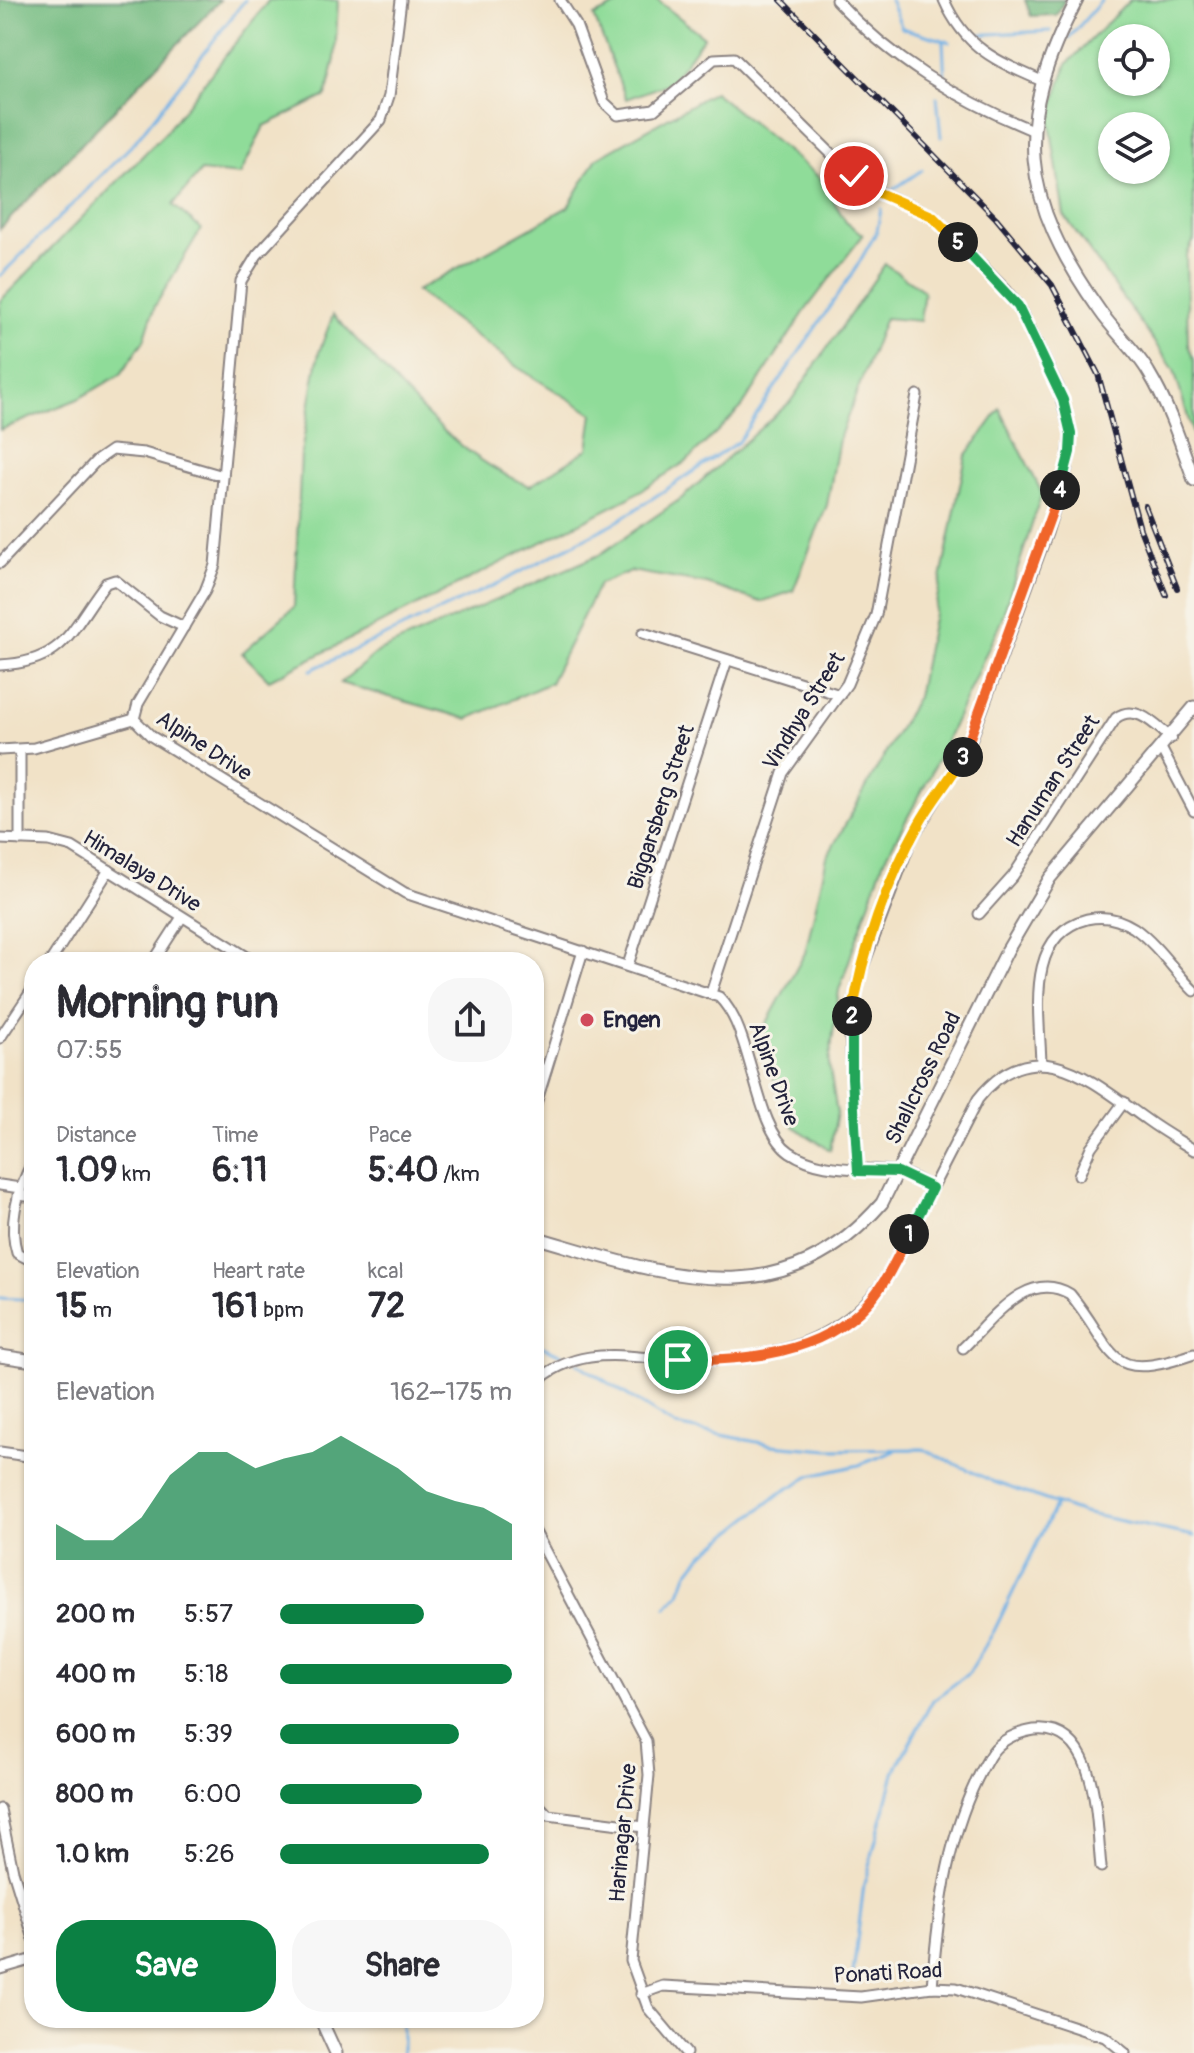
<!DOCTYPE html>
<html lang="en">
<head>
<meta charset="utf-8">
<style>
	:root { --surface:#fff; --page:#f7f7f7; --text:#2b2b33; --muted:#7c7c81; --accent:#0b8043 }
	body { margin:0; font-family:Pangolin,sans-serif; background:var(--page); color:var(--text); height:100vh; display:flex; flex-direction:column; font-size:30px; white-space:nowrap }
	* { box-sizing:border-box; margin:0 }
	p { font-size:26px; color:var(--muted) }
	.icon { flex:none; width:44px; height:44px; fill:none; stroke:currentColor; stroke-width:2; stroke-linecap:round; stroke-linejoin:round }
	.map { position:relative; flex:1; overflow:hidden }
	.panel { position:absolute; left:24px; top:952px; width:520px; height:1076px; display:flex; flex-direction:column; background:var(--surface); border-radius:32px; box-shadow:0 2px 6px #0004 }
	.panel>* { flex:none }
	.controls { position:absolute; left:1098px; top:24px; display:grid; gap:16px }
	.controls a { display:grid; place-items:center; width:72px; height:72px; border-radius:50%; background:var(--surface); box-shadow:0 2px 6px #0004; font-size:40px }
	.pin { position:absolute; display:grid; place-items:center; width:68px; height:68px; color:#fff; margin:-34px; border:4px solid #fff; border-radius:50%; box-shadow:0 2px 8px #0007 }
	.km { position:absolute; width:40px; height:40px; margin:-20px; border-radius:50%; background:#222; color:#fff; font-size:22px; line-height:40px; text-align:center }
	.round { display:grid; place-items:center; flex:none; width:84px; height:84px; border-radius:32px; background:var(--page) }
	.summary { display:flex; align-items:center; justify-content:space-between; height:136px; padding:0 32px }
	h1 { font-size:44px; font-weight:700; line-height:60px }
	.figures { display:grid; grid-template-columns:repeat(3,1fr); gap:12px; height:136px; padding:8px 32px }
	.figures div { display:grid; align-content:center }
	.figures b { font-size:34px; font-weight:700 }
	.figures small { font-size:22px; font-weight:400 }
	.figures p { font-size:22px }
	.chart { height:224px; padding:16px 32px }
	.chart p { display:flex; justify-content:space-between }
	.chart svg { width:100%; height:144px; margin-top:8px; fill:var(--accent); opacity:.7 }
	.button { display:flex; gap:16px; margin-top:auto; padding:16px 32px }
	.button a { flex:1; height:92px; border-radius:32px; background:var(--accent); color:#fff; font-size:32px; font-weight:700; line-height:92px; text-align:center }
	.button a+a { background:var(--page); color:var(--text) }
	ul { padding:0 32px; list-style:none; font-size:26px }
	li { display:grid; grid-template-columns:128px 96px 1fr; align-items:center; height:60px }
	li i { height:20px; border-radius:10px; background:var(--accent) }
	.map>svg:first-child { display:block }
</style>
</head>
<body>
<div class="map">
<svg width="1194" height="2053" viewBox="0 0 1194 2053">
	<rect width="100%" height="100%" fill="#f7f3e8"/>
	<filter id="ink" filterUnits="userSpaceOnUse"><feTurbulence type="fractalNoise" baseFrequency=".0125" numOctaves="2"/><feDisplacementMap in="SourceGraphic" scale="16" xChannelSelector="R" yChannelSelector="G"/><feConvolveMatrix kernelMatrix="1 2 1 2 8 2 1 2 1" color-interpolation-filters="sRGB"/></filter>
	<filter id="wash" filterUnits="userSpaceOnUse"><feTurbulence type="fractalNoise" baseFrequency=".006" numOctaves="4" result="noise"/><feDisplacementMap in="SourceGraphic" scale="32" xChannelSelector="R" yChannelSelector="G"/><feGaussianBlur stdDeviation="1.8" result="paint"/><feColorMatrix in="noise" values="0 0 0 0 0 0 0 0 0 0 0 0 0 0 0 0 0 1.4 0 .05"/><feComposite in="paint" operator="in"/></filter>
	<g filter="url(#wash)">
		<rect width="100%" height="100%" fill="#f1e2c7"/>
		<!-- green -->
		<g fill="#8fdc99" stroke="#587f6a" stroke-width="2" fill-rule="evenodd">
			<polygon points="269,0 338,0 335,59 326,96 264,126 240,175 201,171 173,205 201,229 155,306 144,340 121,374 78,399 0,430 0,301 164,134"/>
			<polygon points="628,0 657,0 704,37 670,83 626,99 594,16"/>
			<path d="M1130,0H1194V240L1186,256L1188,345L1194,360V438L1174,370L1064,215L1049,117L1067,64ZM1112,38H1156V82H1112ZM1112,126H1156V170H1112Z"/>
			<path d="M714,92L820,178L846,222L863,235L805,311L742,407L687,461L629,498L269,680L242,653L294,607L301,453L319,352L333,315C394,376 447,454 530,486L588,449L593,414L517,367L416,291L568,207L597,158Z"/>
			<polygon points="885,264 924,291 920,321 885,318 839,439 827,505 793,591 761,602 707,584 631,571 599,584 550,683 468,719 340,683 379,651 599,555 682,498 790,402"/>
			<polygon points="1000,409 1042,493 1001,621 930,776 883,863 839,990 829,1064 837,1113 830,1150 793,1126 771,1072 763,1030 805,953 827,857 917,697 966,456"/>
		</g>
		<!-- forest -->
		<g fill="#73bc81" stroke="#4a6f5e" stroke-width="2">
			<polygon points="0,0 220,0 0,229"/>
			<polygon points="1025,0 1065,0 1056,15 1031,16"/>
		</g>
		<g fill="none" stroke-linecap="round" stroke-linejoin="round">
			<!-- stream -->
			<g stroke="#72b1e5" stroke-width="3">
				<polyline points="890,0 902,28 950,42"/>
				<polyline points="969,35 1051,31"/>
				<polyline points="1069,38 1102,0"/>
				<polyline points="943,40 945,83"/>
				<polyline points="937,97 941,137"/>
				<polyline points="891,191 922,170"/>
				<polyline points="0,276 134,143 245,0"/>
				<polyline points="311,670 501,582 618,521 738,442 856,268 877,231 881,209"/>
				<polyline points="0,1298 34,1300"/>
				<polyline points="534,1343 571,1359"/>
				<polyline points="577,1363 676,1426 772,1445 829,1450 923,1449 994,1482 1083,1513 1194,1536"/>
				<polyline points="666,1608 680,1593 687,1574 701,1556 779,1494 810,1476 859,1465 895,1451"/>
				<polyline points="852,1982 864,1884 895,1770 933,1700 969,1673 994,1631 1056,1504"/>
				<polyline points="402,2018 402,2053"/>
			</g>
		</g>
	</g>
	<g filter="url(#ink)">
		<g fill="none" stroke-linecap="round" stroke-linejoin="round">
			<defs>
				<g id="minor">
					<polyline points="560,0 576,25 604,102 618,115 654,110 714,59 734,58 862,184 932,216 1006,290 1018,306 1058,387 1071,434 1067,468 1047,533 969,746 911,840 858,980 850,1035 858,1171"/>
					<path d="M836,0C892,60 957,99 1032,130"/>
					<path d="M944,0C965,48 996,61 1042,81"/>
					<polyline points="0,563 96,461 112,450 144,453 223,476"/>
					<polyline points="643,633 840,695"/>
					<path d="M0,665C66,662 71,628 106,583L115,580L160,616L184,627"/>
					<path d="M134,719L151,736L405,893L719,997C754,1030 753,1127 790,1152C823,1174 862,1166 898,1172C909,1174 921,1182 932,1188"/>
					<polyline points="134,719 138,704 205,591 215,565 241,281 257,255 381,120 389,96 401,0"/>
					<polyline points="1161,748 1194,811"/>
					<polyline points="0,750 34,748 134,719"/>
					<polyline points="0,839 49,841 72,847 255,962"/>
					<polyline points="20,840 20,751"/>
					<path d="M979,914L1013,876L1116,718C1136,703 1155,725 1171,738"/>
					<polyline points="50,962 109,870"/>
					<polyline points="153,962 182,917"/>
					<polyline points="628,965 727,660"/>
					<polyline points="711,993 783,773 847,684 876,615 917,395"/>
					<polyline points="0,1038 34,987"/>
					<path d="M1041,1064C1040,1015 1024,935 1087,919C1104,915 1120,919 1134,928C1158,945 1174,971 1194,991"/>
					<polyline points="534,1067 546,1070"/>
					<polyline points="534,1110 583,951"/>
					<path d="M34,1159C19,1187 7,1221 17,1253L34,1262"/>
					<polyline points="1079,1175 1091,1147 1124,1102"/>
					<polyline points="0,1185 20,1188"/>
					<polyline points="18,1195 34,1197"/>
					<path d="M963,1348C991,1321 1027,1268 1070,1294C1118,1352 1104,1385 1194,1354"/>
					<path d="M534,1384C577,1344 624,1357 678,1360C758,1363 841,1347 887,1276L978,1099C1035,1027 1093,1082 1147,1120C1162,1131 1178,1140 1194,1150"/>
					<polyline points="0,1452 34,1457"/>
					<polyline points="534,1530 646,1741 649,1775 631,1961 648,2008 686,2053"/>
					<polyline points="534,1800 548,1815 644,1827"/>
					<polyline points="0,1809 13,1871 34,1939"/>
					<polyline points="0,1969 34,1959"/>
					<path d="M932,1987C938,1910 948,1825 989,1757C999,1740 1015,1733 1034,1730C1100,1723 1096,1824 1101,1867"/>
					<polyline points="641,1994 663,1986 861,1997 932,1987 956,1988 1105,2037 1125,2053"/>
				</g>
				<g id="tertiary">
					<path d="M1077,0C1012,122 1020,199 1100,311C1115,333 1136,350 1149,373C1169,406 1181,444 1194,480"/>
					<path d="M534,1237C661,1273 779,1322 882,1203L1007,951L1050,878L1194,707"/>
					<polyline points="0,1356 34,1361"/>
					<polyline points="320,2018 336,2053"/>
				</g>
			</defs>
			<!-- minor casing -->
			<use href="#minor" stroke="#8a8281" stroke-width="13"/>
			<!-- tertiary casing -->
			<use href="#tertiary" stroke="#8a8281" stroke-width="15"/>
			<!-- minor -->
			<use href="#minor" stroke="#fff" stroke-width="9"/>
			<!-- tertiary -->
			<use href="#tertiary" stroke="#fff" stroke-width="11"/>
			<defs>
				<g id="rail">
					<polyline points="781,0 996,218 1052,285 1098,374 1140,529 1166,595"/>
					<polyline points="1145,506 1177,588"/>
				</g>
			</defs>
			<!-- rail casing -->
			<use href="#rail" stroke="#22223b" stroke-width="6"/>
			<!-- rail -->
			<use href="#rail" stroke="#f7f3e8" stroke-width="3" stroke-dasharray="9" stroke-linecap="butt"/>
		</g>
	</g>
	<g fill="none" stroke-linecap="round" stroke-linejoin="round" filter="url(#ink)">
		<defs>
			<path id="split-1" d="M678,1360C743,1361 821,1355 868,1303C886,1283 897,1258 909,1234"/>
			<polyline id="split-2" points="852,1016 852,1078 858,1171 898,1172 932,1188 909,1234"/>
			<path id="split-3" d="M852,1016C862,951 887,881 919,824C932,800 950,780 963,757"/>
			<polyline id="split-4" points="963,757 1060,490"/>
			<polyline id="split-5" points="958,242 1018,306 1063,400 1071,434 1070,452 1060,490"/>
			<polyline id="split-6" points="854,176 870,189 932,216 958,242"/>
		</defs>
		<!-- split-1 casing -->
		<use href="#split-1" stroke="#fff" stroke-width="16"/>
		<!-- split-2 casing -->
		<use href="#split-2" stroke="#fff" stroke-width="16"/>
		<!-- split-3 casing -->
		<use href="#split-3" stroke="#fff" stroke-width="16"/>
		<!-- split-4 casing -->
		<use href="#split-4" stroke="#fff" stroke-width="16"/>
		<!-- split-5 casing -->
		<use href="#split-5" stroke="#fff" stroke-width="16"/>
		<!-- split-6 casing -->
		<use href="#split-6" stroke="#fff" stroke-width="16"/>
		<!-- split-1 -->
		<use href="#split-1" stroke="#f0652b" stroke-width="10"/>
		<!-- split-2 -->
		<use href="#split-2" stroke="#22a559" stroke-width="10"/>
		<!-- split-3 -->
		<use href="#split-3" stroke="#f5b400" stroke-width="10"/>
		<!-- split-4 -->
		<use href="#split-4" stroke="#f0652b" stroke-width="10"/>
		<!-- split-5 -->
		<use href="#split-5" stroke="#22a559" stroke-width="10"/>
		<!-- split-6 -->
		<use href="#split-6" stroke="#f5b400" stroke-width="10"/>
	</g>
	<!-- markers -->
	<circle fill="#d1495b" stroke="#f7f3e8" stroke-width="3" cx="587" cy="1020" r="8"/>
	<g text-anchor="middle" dominant-baseline="central" stroke-width="6" stroke-linejoin="round" paint-order="stroke">
		<!-- street labels -->
		<g font-size="22" fill="#22223b" stroke="#f7f3e8">
			<text transform="translate(804 711) rotate(-58)">Vindhya Street</text>
			<text transform="translate(204 746) rotate(33)">Alpine Drive</text>
			<text transform="translate(1053 781) rotate(-57)">Hanuman Street</text>
			<text transform="translate(661 807) rotate(-72)">Biggarsberg Street</text>
			<text transform="translate(142 871) rotate(32)">Himalaya Drive</text>
			<text transform="translate(774 1074) rotate(70)">Alpine Drive</text>
			<text transform="translate(923 1078) rotate(-64)">Shallcross Road</text>
			<text transform="translate(623 1833) rotate(-85)">Harinagar Drive</text>
			<text transform="translate(888 1973) rotate(-3)">Ponati Road</text>
		</g>
		<!-- poi labels -->
		<g font-size="22" font-weight="bold" fill="#22223b" stroke="#f7f3e8" text-anchor="start">
			<text x="603" y="1020">Engen</text>
		</g>
	</g>
</svg>
<div class="controls">
<a><svg class="icon" aria-label="locate" viewBox="0 0 24 24"><circle cx="12" cy="12" r="6"/><path d="M12 2v4M12 18v4M2 12h4M18 12h4"/></svg></a>
<a><svg class="icon" aria-label="layers" viewBox="0 0 24 24"><path d="M12 4l9 5-9 5-9-5zM3 14l9 5 9-5"/></svg></a>
</div>
<div class="pin" style="left:678px;top:1360px;background:#1e9e55"><svg class="icon" aria-label="arrive" viewBox="0 0 24 24"><path d="M6 21V4h12l-3 4 3 4H6"/></svg></div>
<div class="pin" style="left:854px;top:176px;background:#d93025"><svg class="icon" aria-label="check" viewBox="0 0 24 24"><path d="M5 12l5 5 9-10"/></svg></div>
<b class="km" style="left:909px;top:1234px">1</b>
<b class="km" style="left:852px;top:1016px">2</b>
<b class="km" style="left:963px;top:757px">3</b>
<b class="km" style="left:1060px;top:490px">4</b>
<b class="km" style="left:958px;top:242px">5</b>
<section class="panel">
<div class="summary"><div><h1>Morning run</h1><p>07:55</p></div><a class="round"><svg class="icon" aria-label="share" viewBox="0 0 24 24"><path d="M12 15V3M7 8l5-5 5 5M5 13v7h14v-7"/></svg></a></div>
<div class="figures">
<div><p>Distance</p><b>1.09<small> km</small></b></div>
<div><p>Time</p><b>6:11</b></div>
<div><p>Pace</p><b>5:40<small> /km</small></b></div>
</div>
<div class="figures">
<div><p>Elevation</p><b>15<small> m</small></b></div>
<div><p>Heart rate</p><b>161<small> bpm</small></b></div>
<div><p>kcal</p><b>72</b></div>
</div>
<div class="chart"><p><span>Elevation</span>162–175 m</p>
<svg viewBox="0 0 160 44" preserveAspectRatio="none"><path d="M0 44V33L10 38L20 38L30 31L40 18L50 11L60 11L70 16L80 13L90 11L100 6L110 11L120 16L130 23L140 26L150 28L160 33V44z"/></svg>
</div>
<ul>
<li><b>200 m</b>5:57<i style="width:62%"></i></li>
<li><b>400 m</b>5:18<i style="width:100%"></i></li>
<li><b>600 m</b>5:39<i style="width:77%"></i></li>
<li><b>800 m</b>6:00<i style="width:61%"></i></li>
<li><b>1.0 km</b>5:26<i style="width:90%"></i></li>
</ul>
<div class="button"><a>Save</a><a>Share</a></div>
</section>
</div>
</body>
</html>
